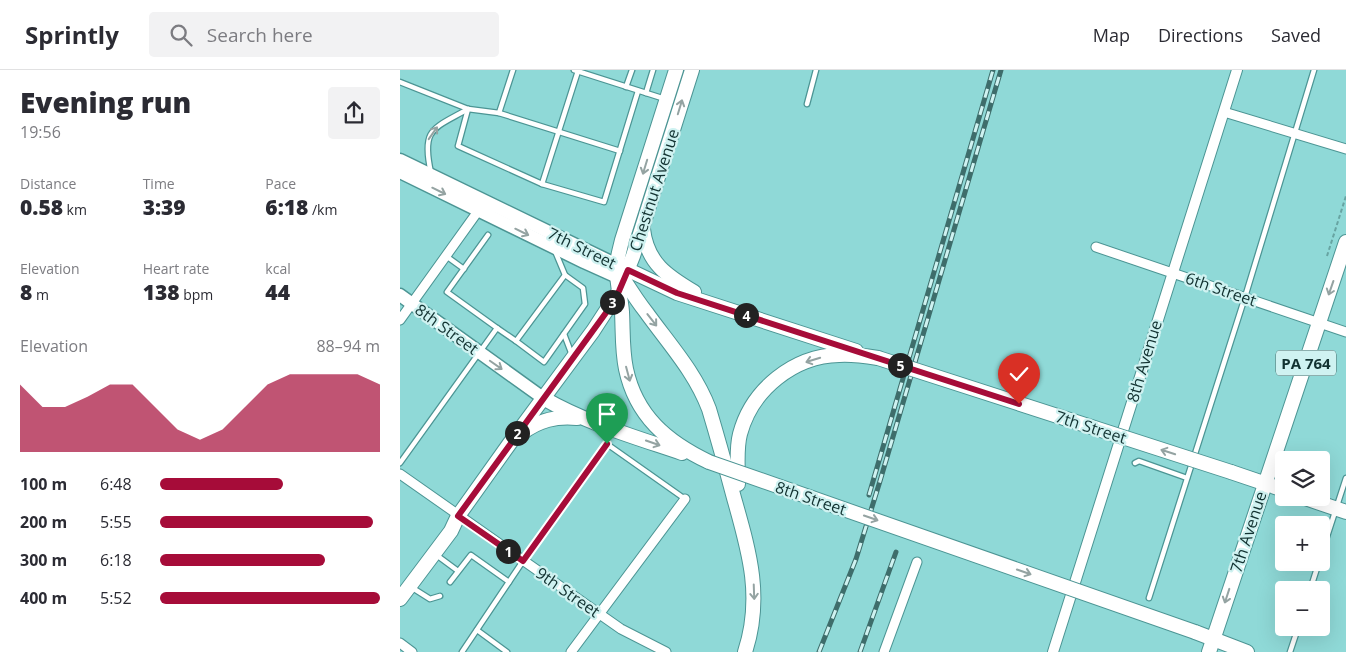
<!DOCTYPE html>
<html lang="en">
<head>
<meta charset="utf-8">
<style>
	:root { --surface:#fff; --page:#f2f2f3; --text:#2b2b33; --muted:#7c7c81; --line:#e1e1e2; --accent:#a60c39 }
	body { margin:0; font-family:"Open Sans",sans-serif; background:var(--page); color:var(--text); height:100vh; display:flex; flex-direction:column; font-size:19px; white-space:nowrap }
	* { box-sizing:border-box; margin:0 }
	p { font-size:16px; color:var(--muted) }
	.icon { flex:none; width:28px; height:28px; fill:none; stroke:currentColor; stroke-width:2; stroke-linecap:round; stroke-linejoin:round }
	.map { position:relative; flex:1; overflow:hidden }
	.details { display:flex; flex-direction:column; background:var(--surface); width:400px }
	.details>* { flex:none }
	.fabs { position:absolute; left:875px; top:381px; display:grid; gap:10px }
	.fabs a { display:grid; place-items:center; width:55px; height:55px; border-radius:5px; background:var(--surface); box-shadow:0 5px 20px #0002; font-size:25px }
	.pin { position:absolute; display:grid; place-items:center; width:42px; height:42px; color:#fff; margin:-51px -21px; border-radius:50% 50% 50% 0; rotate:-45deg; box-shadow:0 0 5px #0007 }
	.pin .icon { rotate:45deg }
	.km { position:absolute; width:25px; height:25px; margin:-12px; border-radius:50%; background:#222; color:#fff; font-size:14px; line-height:25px; text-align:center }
	.round { display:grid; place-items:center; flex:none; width:52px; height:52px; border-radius:5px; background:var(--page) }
	.head { display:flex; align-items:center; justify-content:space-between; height:85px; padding:0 20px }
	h1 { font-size:28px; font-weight:800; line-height:38px }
	.figures { display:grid; grid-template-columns:repeat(3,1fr); gap:8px; height:85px; padding:5px 20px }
	.figures div { display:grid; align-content:center }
	.figures b { font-size:21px; font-weight:800 }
	.figures small { font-size:14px; font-weight:400 }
	.figures p { font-size:14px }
	.chart { height:140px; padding:10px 20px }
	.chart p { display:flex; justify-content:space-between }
	.chart svg { width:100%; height:90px; margin-top:5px; fill:var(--accent); opacity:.7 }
	ul { padding:0 20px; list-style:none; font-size:16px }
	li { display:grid; grid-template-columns:80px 60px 1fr; align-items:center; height:38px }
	li i { height:12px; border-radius:6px; background:var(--accent) }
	header { display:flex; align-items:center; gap:30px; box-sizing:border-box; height:70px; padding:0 25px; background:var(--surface); border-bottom:1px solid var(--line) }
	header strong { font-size:24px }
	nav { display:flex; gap:28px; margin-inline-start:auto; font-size:18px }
	.search { width:350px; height:45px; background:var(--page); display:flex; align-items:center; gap:12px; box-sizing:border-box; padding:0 18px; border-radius:5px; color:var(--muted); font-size:19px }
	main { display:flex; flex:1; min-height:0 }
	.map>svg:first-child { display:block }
</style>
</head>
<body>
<header>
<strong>Sprintly</strong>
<div class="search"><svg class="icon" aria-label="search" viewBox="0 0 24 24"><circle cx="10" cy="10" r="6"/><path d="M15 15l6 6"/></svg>Search here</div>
<nav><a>Map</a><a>Directions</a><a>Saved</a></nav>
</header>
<main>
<section class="details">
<div class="head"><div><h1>Evening run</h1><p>19:56</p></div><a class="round"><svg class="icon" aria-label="share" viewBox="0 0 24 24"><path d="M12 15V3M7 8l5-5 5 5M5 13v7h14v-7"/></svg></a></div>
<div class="figures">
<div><p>Distance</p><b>0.58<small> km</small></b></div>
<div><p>Time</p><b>3:39</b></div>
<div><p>Pace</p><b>6:18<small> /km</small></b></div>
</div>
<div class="figures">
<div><p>Elevation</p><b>8<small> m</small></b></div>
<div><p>Heart rate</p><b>138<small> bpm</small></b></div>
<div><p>kcal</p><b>44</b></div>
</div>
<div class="chart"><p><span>Elevation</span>88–94 m</p>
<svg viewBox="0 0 160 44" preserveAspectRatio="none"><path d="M0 44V11L10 22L20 22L30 17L40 11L50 11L60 22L70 33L80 38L90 33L100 22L110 11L120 6L130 6L140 6L150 6L160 11V44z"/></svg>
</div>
<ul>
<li><b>100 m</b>6:48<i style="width:56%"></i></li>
<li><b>200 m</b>5:55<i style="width:97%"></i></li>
<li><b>300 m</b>6:18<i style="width:75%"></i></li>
<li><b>400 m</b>5:52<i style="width:100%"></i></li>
</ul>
</section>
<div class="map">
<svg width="946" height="582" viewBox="0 0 946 582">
	<rect width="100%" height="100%" fill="#8fd9d7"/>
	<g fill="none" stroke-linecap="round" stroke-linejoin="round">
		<defs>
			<g id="service">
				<polyline points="174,0 265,29"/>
				<polyline points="0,12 68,39 99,43 220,81"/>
				<polyline points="226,17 232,0"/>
				<polyline points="246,23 253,0"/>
				<polyline points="407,34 416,0"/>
				<polyline points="68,39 58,76 142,114 204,132 238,21"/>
				<polyline points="99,43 113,0"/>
				<path d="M31,103C21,58 33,59 68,39"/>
				<polyline points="142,114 178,1"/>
				<polyline points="88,165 47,222 97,258"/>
				<polyline points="46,186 64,199"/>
				<polyline points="164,264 172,285"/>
				<polyline points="116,271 144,292 185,234 183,218 165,205 155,181"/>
				<polyline points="0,393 97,258 116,271 165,205"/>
				<polyline points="735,393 739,391 787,408"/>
				<polyline points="35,484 58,501"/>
				<polyline points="921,485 946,408"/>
				<polyline points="50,512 71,485 109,512"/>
				<polyline points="11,517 30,529 40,526"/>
				<polyline points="910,520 919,492"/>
				<polyline points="749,528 845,227 914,0"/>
				<polyline points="77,560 107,582"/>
				<polyline points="62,582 123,491 207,374 285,429"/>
				<polyline points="890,582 898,558"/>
			</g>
			<g id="minor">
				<polyline points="824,42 946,79"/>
				<polyline points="696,177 946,262"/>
				<polyline points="0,250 81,137"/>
				<polyline points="0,404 221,559 266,582"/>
				<polyline points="0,573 12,582"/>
				<polyline points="171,582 285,429"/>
				<polyline points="484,582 517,492"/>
			</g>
			<polyline id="tertiary" points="653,582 837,0"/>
			<g id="secondary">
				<polyline points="0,90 217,195"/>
				<polyline points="0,102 184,192 224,210"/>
				<polyline points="0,225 143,328"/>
			</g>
			<g id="primary">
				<path d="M276,0L222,170C220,179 217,188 217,196C216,212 221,227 222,242C223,261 222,280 226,299C236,346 267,372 309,392"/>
				<path d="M243,159C247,193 267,206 294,222"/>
				<polyline points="220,196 277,223 456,281"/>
				<path d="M224,210C231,221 238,232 246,242C269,274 295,302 309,339C318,369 326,398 334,428C349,481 363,527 345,582"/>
				<path d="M143,328C186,353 235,367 282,383"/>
				<path d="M122,363C139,350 156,346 177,348"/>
				<polyline points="831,402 884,420"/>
				<path d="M338,414C338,397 336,379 340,364C352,319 394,286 439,285C452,284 465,286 478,288"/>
				<polyline points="905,428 946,442"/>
				<polyline points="0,529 51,461 58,446 110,373 193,261 219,221 233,186 292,0"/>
				<polyline points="795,562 847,582"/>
				<polyline points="809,582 946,172"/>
			</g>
			<polyline id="trunk" points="217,195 224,210"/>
		</defs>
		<!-- service casing -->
		<use href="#service" stroke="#4c9594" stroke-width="7"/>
		<!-- minor casing -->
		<use href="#minor" stroke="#4c9594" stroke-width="11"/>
		<!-- tertiary casing -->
		<use href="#tertiary" stroke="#4c9594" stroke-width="12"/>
		<!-- secondary casing -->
		<use href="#secondary" stroke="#4c9594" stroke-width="15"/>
		<!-- primary casing -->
		<use href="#primary" stroke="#4c9594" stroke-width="16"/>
		<!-- trunk casing -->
		<use href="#trunk" stroke="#4c9594" stroke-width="16"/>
		<!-- path -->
		<polyline stroke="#67a4a2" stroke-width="2" stroke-dasharray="4 2.5" stroke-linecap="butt" points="927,186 946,126"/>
		<!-- service -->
		<use href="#service" stroke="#fff" stroke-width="4.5"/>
		<!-- minor -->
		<use href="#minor" stroke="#fff" stroke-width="9"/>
		<!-- tertiary -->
		<use href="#tertiary" stroke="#fff" stroke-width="10"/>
		<!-- secondary -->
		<use href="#secondary" stroke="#fff" stroke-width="12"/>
		<!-- primary -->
		<use href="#primary" stroke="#fff" stroke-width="14"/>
		<!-- trunk -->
		<use href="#trunk" stroke="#fff" stroke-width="14"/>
		<defs>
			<g id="rail">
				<polyline points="469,425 593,0"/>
				<polyline points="419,582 456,489 480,411 601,0"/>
				<polyline points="460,582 496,482"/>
			</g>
		</defs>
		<!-- rail casing -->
		<use href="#rail" stroke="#3e6d6b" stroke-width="5"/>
		<!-- rail -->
		<use href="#rail" stroke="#cff2f1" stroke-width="3" stroke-dasharray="9" stroke-linecap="butt"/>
		<defs>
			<g id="primary-bridge">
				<polyline points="478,288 831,402"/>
				<polyline points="309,392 795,562"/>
			</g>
		</defs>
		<!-- primary-bridge casing -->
		<use href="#primary-bridge" stroke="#4c9594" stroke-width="16" stroke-linecap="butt"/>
		<!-- primary-bridge -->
		<use href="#primary-bridge" stroke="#fff" stroke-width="14"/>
	</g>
	<!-- one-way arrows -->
	<defs><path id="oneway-shaft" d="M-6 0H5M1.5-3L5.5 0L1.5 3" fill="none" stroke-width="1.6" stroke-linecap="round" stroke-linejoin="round" transform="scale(1.25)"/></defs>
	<g stroke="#94a3a2">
		<use href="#oneway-shaft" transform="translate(280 37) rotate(-73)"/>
		<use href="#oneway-shaft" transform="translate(33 63) rotate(-55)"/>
		<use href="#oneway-shaft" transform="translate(245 97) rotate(107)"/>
		<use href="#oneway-shaft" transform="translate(39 121) rotate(26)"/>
		<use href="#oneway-shaft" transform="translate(122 162) rotate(26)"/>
		<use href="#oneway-shaft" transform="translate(931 218) rotate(109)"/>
		<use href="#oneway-shaft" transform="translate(252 250) rotate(52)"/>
		<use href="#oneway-shaft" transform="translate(413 290) rotate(163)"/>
		<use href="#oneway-shaft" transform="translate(96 295) rotate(35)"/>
		<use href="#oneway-shaft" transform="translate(228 304) rotate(75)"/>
		<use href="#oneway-shaft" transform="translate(253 373) rotate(19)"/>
		<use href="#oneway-shaft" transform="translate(768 382) rotate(-162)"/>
		<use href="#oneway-shaft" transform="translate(471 448) rotate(19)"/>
		<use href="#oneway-shaft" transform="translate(624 502) rotate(19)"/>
		<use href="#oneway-shaft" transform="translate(354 522) rotate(88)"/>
		<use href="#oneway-shaft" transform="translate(827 526) rotate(108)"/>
	</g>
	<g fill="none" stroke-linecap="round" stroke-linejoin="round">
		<defs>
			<polyline id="route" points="207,374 123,491 58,446 208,240 219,221 228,200 277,223 619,334"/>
		</defs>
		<!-- route casing -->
		<use href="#route" stroke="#fff" stroke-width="10"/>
		<!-- route -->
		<use href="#route" stroke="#a60c39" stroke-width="6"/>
	</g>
	<g text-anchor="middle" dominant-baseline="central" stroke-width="4.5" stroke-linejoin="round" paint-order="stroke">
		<!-- shield labels -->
		<rect fill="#cff2f1" stroke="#4b6c6b" stroke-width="1" x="876" y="280.5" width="60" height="25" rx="4"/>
		<g font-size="15" font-weight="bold" fill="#123231">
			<text x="906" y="293">PA 764</text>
		</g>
		<!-- street labels -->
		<g font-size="16" fill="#123231" stroke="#cff2f1">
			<text transform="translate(254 120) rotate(-72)">Chestnut Avenue</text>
			<text transform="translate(182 178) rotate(26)">7th Street</text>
			<text transform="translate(821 219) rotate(19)">6th Street</text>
			<text transform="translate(47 259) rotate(36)">8th Street</text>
			<text transform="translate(744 291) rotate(-73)">8th Avenue</text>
			<text transform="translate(691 357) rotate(18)">7th Street</text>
			<text transform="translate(411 428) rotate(19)">8th Street</text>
			<text transform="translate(848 462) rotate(-72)">7th Avenue</text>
			<text transform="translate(168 522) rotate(35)">9th Street</text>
		</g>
	</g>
</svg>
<div class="fabs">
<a><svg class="icon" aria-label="layers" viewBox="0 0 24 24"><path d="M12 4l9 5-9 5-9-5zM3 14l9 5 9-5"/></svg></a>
<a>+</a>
<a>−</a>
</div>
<div class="pin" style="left:207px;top:374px;background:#1e9e55"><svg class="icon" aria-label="arrive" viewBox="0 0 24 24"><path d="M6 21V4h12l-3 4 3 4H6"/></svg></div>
<div class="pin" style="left:619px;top:334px;background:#d93025"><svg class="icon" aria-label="check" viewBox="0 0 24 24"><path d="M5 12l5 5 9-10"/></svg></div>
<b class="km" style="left:108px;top:481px">1</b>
<b class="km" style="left:117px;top:363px">2</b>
<b class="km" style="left:212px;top:232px">3</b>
<b class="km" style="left:346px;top:245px">4</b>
<b class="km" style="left:500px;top:295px">5</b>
</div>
</main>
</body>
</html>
